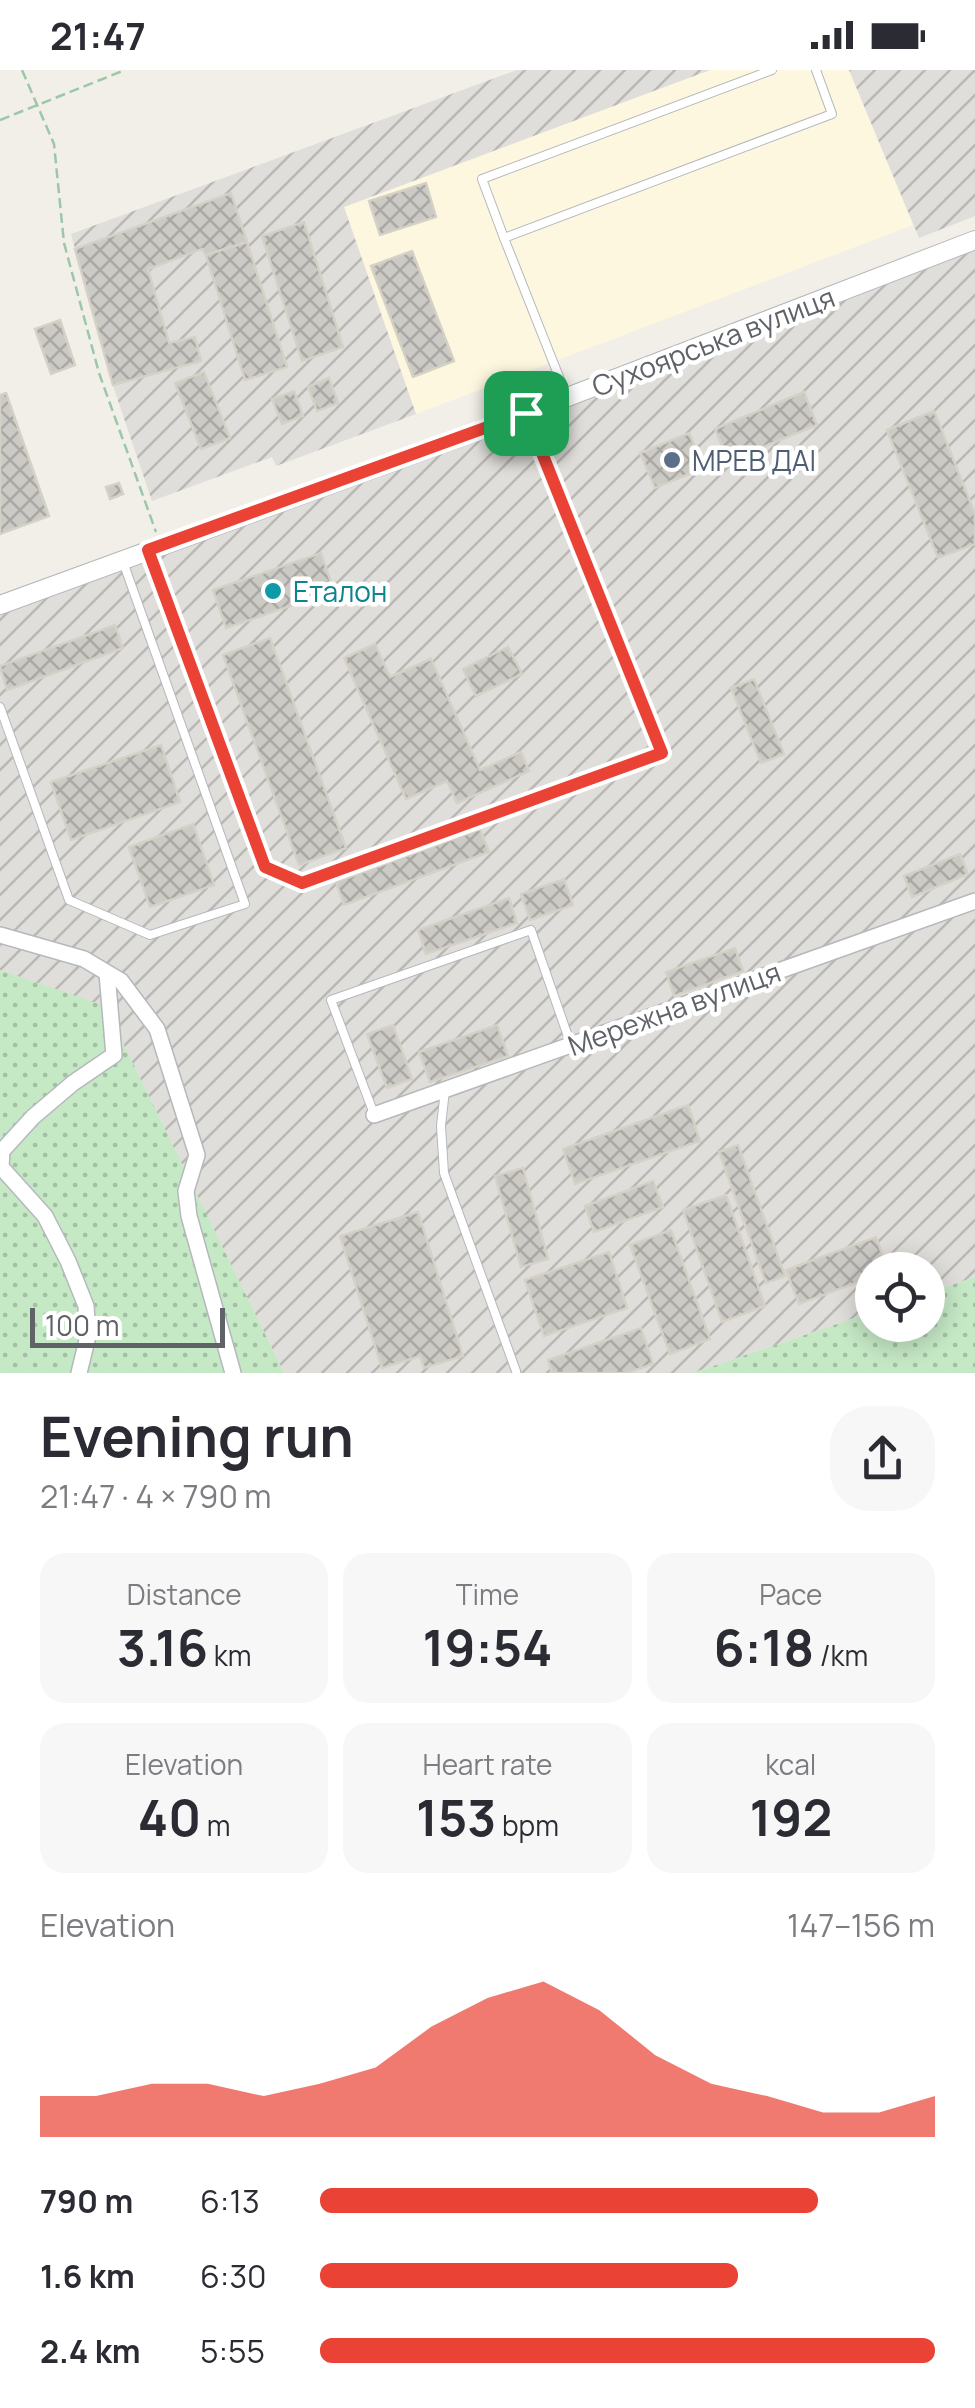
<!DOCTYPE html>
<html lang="en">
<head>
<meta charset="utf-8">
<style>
	:root { --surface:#fff; --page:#f7f7f7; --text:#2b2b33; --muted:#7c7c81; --accent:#ea4335 }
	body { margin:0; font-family:Manrope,sans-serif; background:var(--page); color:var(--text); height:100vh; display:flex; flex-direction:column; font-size:38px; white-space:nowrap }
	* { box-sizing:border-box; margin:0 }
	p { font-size:32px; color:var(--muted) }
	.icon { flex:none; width:55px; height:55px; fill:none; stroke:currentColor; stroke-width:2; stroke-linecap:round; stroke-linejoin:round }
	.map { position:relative; height:1303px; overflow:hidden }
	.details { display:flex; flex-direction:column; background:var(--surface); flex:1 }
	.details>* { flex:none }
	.fabs { position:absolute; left:855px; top:1182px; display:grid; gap:20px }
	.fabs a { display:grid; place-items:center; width:90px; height:90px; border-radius:50%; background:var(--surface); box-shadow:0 5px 25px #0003; font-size:50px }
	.scale { position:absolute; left:30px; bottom:25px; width:195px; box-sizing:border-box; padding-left:10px; border:5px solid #5f6368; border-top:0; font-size:28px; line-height:35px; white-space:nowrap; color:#5f6368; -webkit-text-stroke:8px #fff; paint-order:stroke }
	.pin { position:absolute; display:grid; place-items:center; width:85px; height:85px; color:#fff; margin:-42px; border-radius:20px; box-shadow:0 5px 15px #0006 }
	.round { display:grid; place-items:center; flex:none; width:105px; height:105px; border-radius:40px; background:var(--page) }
	.head { display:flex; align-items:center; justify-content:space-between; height:170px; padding:0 40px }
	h1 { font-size:55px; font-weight:700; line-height:75px }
	.figures { display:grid; grid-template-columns:repeat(3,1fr); gap:15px; height:170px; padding:10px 40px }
	.figures div { display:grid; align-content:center; border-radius:25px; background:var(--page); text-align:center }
	.figures b { font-size:50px; font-weight:700 }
	.figures small { font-size:28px; font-weight:400 }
	.figures p { font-size:28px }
	.chart { height:280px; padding:20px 40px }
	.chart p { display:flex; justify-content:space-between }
	.chart svg { width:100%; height:180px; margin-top:10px; fill:var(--accent); opacity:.7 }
	ul { padding:0 40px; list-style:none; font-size:32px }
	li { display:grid; grid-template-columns:160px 120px 1fr; align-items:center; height:75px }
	li i { height:25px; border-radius:12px; background:var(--accent) }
	.status { display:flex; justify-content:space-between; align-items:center; height:70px; padding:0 50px; background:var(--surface); direction:ltr }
	.status svg { height:28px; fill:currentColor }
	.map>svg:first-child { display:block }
</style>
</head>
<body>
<div class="status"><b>21:47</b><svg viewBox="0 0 49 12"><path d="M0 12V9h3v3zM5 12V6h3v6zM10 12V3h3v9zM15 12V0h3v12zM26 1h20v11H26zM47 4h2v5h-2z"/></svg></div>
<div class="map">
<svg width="975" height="1303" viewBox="0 0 975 1303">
	<defs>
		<pattern id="industrial-furrows" width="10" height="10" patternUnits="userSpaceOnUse" patternTransform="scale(2.5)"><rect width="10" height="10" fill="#e0deda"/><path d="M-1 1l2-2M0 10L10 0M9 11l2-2" fill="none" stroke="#b9b8b5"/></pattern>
		<pattern id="grass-dots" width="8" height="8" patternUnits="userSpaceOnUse" patternTransform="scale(2.5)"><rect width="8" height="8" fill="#c5e8c5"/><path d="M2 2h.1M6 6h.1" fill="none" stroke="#a3c0a4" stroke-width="1.8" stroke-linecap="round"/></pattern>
		<pattern id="building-cross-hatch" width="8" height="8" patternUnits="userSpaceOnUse" patternTransform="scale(2.5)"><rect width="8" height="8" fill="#cccac5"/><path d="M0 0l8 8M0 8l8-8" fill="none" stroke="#a9a8a4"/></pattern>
	</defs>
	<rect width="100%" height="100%" fill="#f1efe8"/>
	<!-- commercial -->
	<polygon fill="#fef7e0" points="710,0 849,0 913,155 416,344 344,137"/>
	<!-- industrial -->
	<g fill="url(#industrial-furrows)">
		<polygon points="517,0 710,0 344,137 416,344 276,396 272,387 152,431 110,307 71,164"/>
		<polygon points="849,0 975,0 975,146 919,168"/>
		<polygon points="975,171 975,1207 928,1223 928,1200 872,1200 872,1242 693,1303 284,1303 105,937 0,900 0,535"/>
	</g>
	<!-- grass -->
	<g fill="url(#grass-dots)">
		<polygon points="0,900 105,936 284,1303 0,1303"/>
		<polygon points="975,1207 975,1303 693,1303 872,1242 872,1255 928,1255 928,1223"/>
	</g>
	<!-- building -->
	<g fill="url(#building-cross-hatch)" stroke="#d6d1c6" stroke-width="2.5">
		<polygon points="426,113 436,147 380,165 369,131"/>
		<polygon points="231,123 247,172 206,185 202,179 148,199 169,273 195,267 201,291 113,315 75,179"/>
		<polygon points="304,152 343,277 302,291 262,166"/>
		<polygon points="247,172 287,297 245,310 206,185"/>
		<polygon points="412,181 454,291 413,307 371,196"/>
		<polygon points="60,250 75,295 51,304 35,259"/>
		<polygon points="204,302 230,368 201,379 175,313"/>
		<polygon points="329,308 338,333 317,341 308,317"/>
		<polygon points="294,321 303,346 282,354 272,329"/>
		<polygon points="804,322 817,355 728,391 715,359"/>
		<polygon points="6,323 49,446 0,464 0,325"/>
		<polygon points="934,341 975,444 975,474 938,488 887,360"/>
		<polygon points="689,363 704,398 655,418 640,383"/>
		<polygon points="119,413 123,424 110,429 106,417"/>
		<polygon points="321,483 334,521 226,558 213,520"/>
		<polygon points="115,555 123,578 7,620 0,596"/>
		<polygon points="270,568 346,778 299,795 223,585"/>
		<polygon points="375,574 390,607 431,589 480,700 521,682 529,701 457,733 447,711 406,729 344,588"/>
		<polygon points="508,577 522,604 476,626 463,599"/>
		<polygon points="754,609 784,684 761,693 731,618"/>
		<polygon points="161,675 180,732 71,770 51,712"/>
		<polygon points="193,754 214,815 150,837 129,777"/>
		<polygon points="480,759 489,782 344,835 336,812"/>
		<polygon points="960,784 968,804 912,827 904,806"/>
		<polygon points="564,809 573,835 530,850 521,824"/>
		<polygon points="509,828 517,853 426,884 418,860"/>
		<polygon points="735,878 743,901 674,926 666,902"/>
		<polygon points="393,955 412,1009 387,1018 367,964"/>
		<polygon points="497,955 508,986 430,1012 419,982"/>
		<polygon points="688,1035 700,1071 575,1114 563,1079"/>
		<polygon points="738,1075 785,1206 766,1213 719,1082"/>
		<polygon points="523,1098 548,1189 521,1197 495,1106"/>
		<polygon points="653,1111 663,1137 594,1162 585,1136"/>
		<polygon points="726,1125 765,1236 722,1252 683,1140"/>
		<polygon points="418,1142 463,1286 424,1298 420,1286 382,1298 340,1166"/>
		<polygon points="671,1160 710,1269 670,1284 630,1175"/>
		<polygon points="876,1167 888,1200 872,1200 872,1207 799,1234 786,1200"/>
		<polygon points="609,1182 627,1238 544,1266 525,1210"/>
		<polygon points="641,1258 653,1294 627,1303 552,1303 548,1290"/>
	</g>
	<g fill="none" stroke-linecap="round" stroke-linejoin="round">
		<defs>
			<g id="service">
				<polyline points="772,0 482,109 504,168 832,44 816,0"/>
				<polyline points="504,168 567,327"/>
				<polyline points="149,482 265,797 302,813 662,683 526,343"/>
				<polyline points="0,637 69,830 150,865 245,834 122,489"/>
				<polyline points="445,1020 441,1056 444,1103 516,1301"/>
				<polyline points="374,1044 331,930 531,860 571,975"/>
			</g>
			<g id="minor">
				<polyline points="0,865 84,889 121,911 157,959 197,1085 186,1121 189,1146 233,1303"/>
				<polyline points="374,1045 975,831"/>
				<polyline points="79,1303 88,1266 86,1236 68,1191 45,1146 1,1097 2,1081 33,1047 73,1013 114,985 107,903"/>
			</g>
			<polyline id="tertiary" points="0,535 526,343 975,170"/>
		</defs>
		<!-- service casing -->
		<use href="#service" stroke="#b5b8bc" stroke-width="10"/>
		<!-- minor casing -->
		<use href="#minor" stroke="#b5b8bc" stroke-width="18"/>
		<!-- tertiary casing -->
		<use href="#tertiary" stroke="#b5b8bc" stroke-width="20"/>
		<!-- path -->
		<g stroke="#9cc7a9" stroke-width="2.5" stroke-dasharray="10 5" stroke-linecap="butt">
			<polyline points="22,0 54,74 64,173 99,303 156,462"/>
			<polyline points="0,50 125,0"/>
		</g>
		<!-- service -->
		<use href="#service" stroke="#fff" stroke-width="8"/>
		<!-- minor -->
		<use href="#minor" stroke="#fff" stroke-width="15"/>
		<!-- tertiary -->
		<use href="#tertiary" stroke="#fff" stroke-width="18"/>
	</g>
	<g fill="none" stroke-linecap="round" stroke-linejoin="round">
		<defs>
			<polygon id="route" points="526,343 662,683 302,813 265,797 148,480"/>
		</defs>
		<!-- route casing -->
		<use href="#route" stroke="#fff" stroke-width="20"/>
		<!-- route -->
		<use href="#route" stroke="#ea4335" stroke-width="12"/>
	</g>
	<!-- markers -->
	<circle fill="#5c6f8a" stroke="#fff" stroke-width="4" cx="672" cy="390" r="10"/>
	<circle fill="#0f9aa8" stroke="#fff" stroke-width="4" cx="273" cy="521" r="10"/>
	<g text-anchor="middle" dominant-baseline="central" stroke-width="9" stroke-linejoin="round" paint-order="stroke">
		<!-- street labels -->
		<g font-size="28" fill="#5f6368" stroke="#fff">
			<text transform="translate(713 271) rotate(-21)">Сухоярська вулиця</text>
			<text transform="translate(674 938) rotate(-20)">Мережна вулиця</text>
		</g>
		<!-- service labels -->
		<g font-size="28" fill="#4e5e75" stroke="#fff" text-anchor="start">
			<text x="692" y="390">МРЕВ ДАІ</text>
		</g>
		<!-- culture labels -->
		<g font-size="28" fill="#0d838f" stroke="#fff" text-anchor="start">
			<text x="293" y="521">Еталон</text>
		</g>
	</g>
</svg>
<div class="fabs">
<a><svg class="icon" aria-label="locate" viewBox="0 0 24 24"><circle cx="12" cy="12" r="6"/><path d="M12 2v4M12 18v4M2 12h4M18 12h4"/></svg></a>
</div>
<div class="scale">100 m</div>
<div class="pin" style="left:526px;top:343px;background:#1e9e55"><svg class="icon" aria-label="arrive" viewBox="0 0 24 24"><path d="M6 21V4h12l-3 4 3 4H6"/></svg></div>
</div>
<section class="details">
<div class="head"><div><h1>Evening run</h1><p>21:47 · 4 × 790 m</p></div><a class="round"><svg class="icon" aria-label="share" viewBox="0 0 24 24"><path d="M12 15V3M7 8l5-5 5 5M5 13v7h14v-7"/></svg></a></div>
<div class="figures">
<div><p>Distance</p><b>3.16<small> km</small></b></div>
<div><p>Time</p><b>19:54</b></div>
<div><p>Pace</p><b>6:18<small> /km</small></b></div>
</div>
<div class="figures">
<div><p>Elevation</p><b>40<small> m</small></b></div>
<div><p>Heart rate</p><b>153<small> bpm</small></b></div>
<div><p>kcal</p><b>192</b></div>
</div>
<div class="chart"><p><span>Elevation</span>147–156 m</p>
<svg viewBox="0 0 160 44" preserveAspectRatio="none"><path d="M0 44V34L10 34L20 31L30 31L40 34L50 31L60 27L70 17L80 10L90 6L100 13L110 24L120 31L130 34L140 38L150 38L160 34V44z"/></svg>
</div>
<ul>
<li><b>790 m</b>6:13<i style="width:81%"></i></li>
<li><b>1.6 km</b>6:30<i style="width:68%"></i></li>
<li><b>2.4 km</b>5:55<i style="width:100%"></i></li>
</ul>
</section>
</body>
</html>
